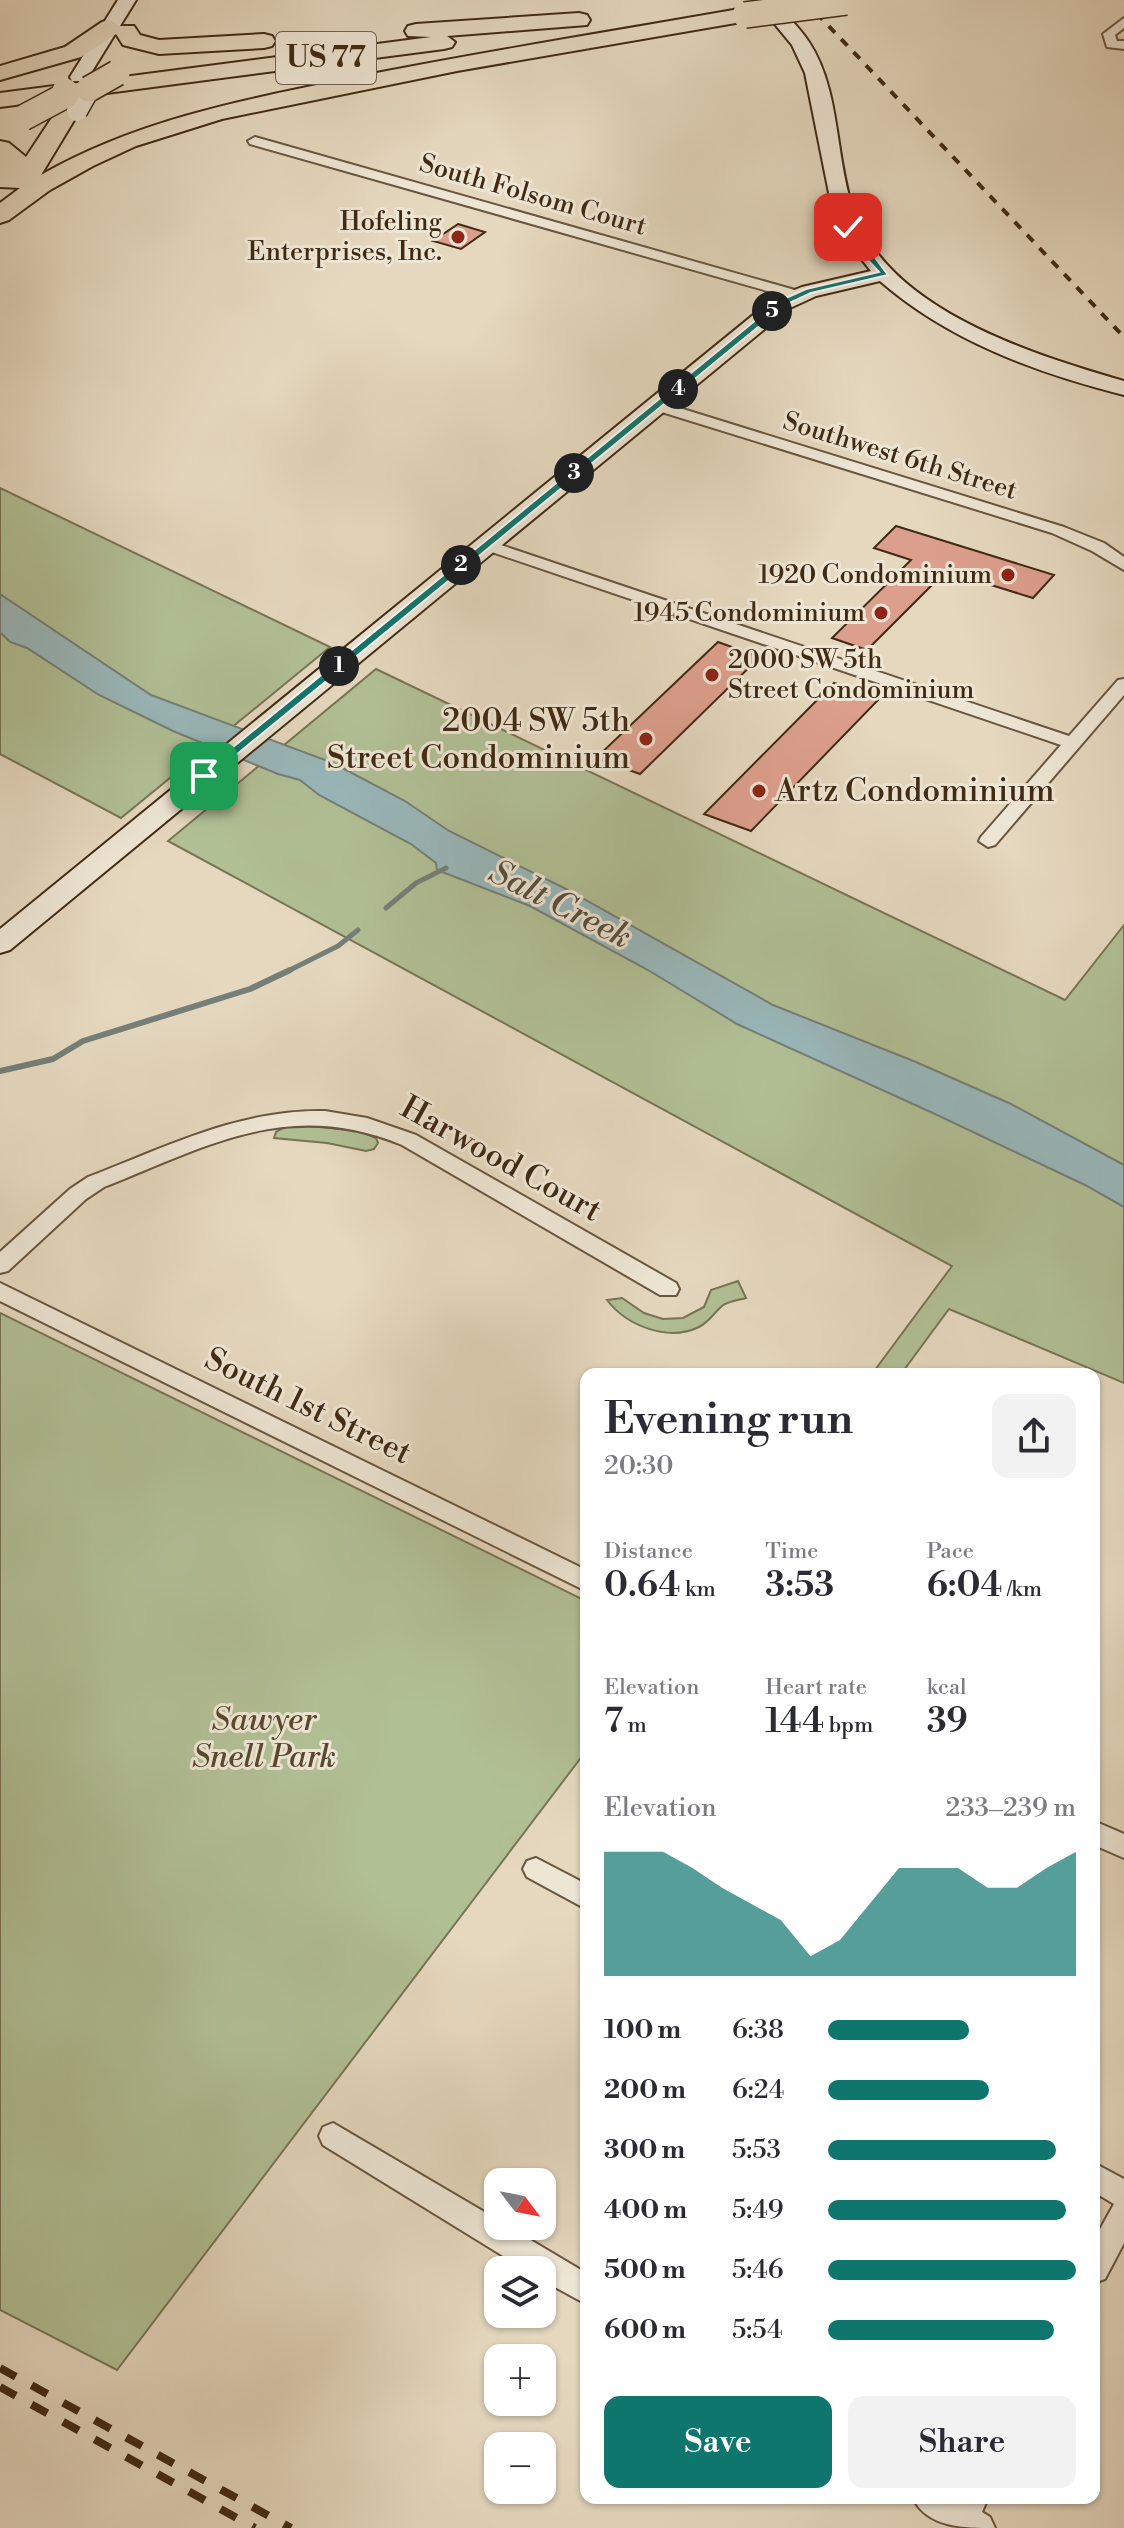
<!DOCTYPE html>
<html lang="en">
<head>
<meta charset="utf-8">
<style>
	:root { --surface:#fff; --page:#f2f2f3; --text:#2b2b33; --muted:#7c7c81; --accent:#0f766e }
	body { margin:0; font-family:"Libre Bodoni",serif; background:var(--page); color:var(--text); height:100vh; display:flex; flex-direction:column; font-size:30px; white-space:nowrap }
	* { box-sizing:border-box; margin:0 }
	p { font-size:26px; color:var(--muted) }
	.icon { flex:none; width:44px; height:44px; fill:none; stroke:currentColor; stroke-width:2; stroke-linecap:round; stroke-linejoin:round }
	.map { position:relative; flex:1; overflow:hidden }
	.side { position:absolute; left:580px; top:1368px; width:520px; height:1136px; display:flex; flex-direction:column; background:var(--surface); border-radius:16px; box-shadow:0 2px 6px #0004 }
	.side>* { flex:none }
	.needle { width:52px; rotate:122deg }
	.fabs { position:absolute; left:484px; top:2168px; display:grid; gap:16px }
	.fabs a { display:grid; place-items:center; width:72px; height:72px; border-radius:16px; background:var(--surface); box-shadow:0 2px 6px #0004; font-size:40px }
	.pin { position:absolute; display:grid; place-items:center; width:68px; height:68px; color:#fff; margin:-34px; border-radius:16px; box-shadow:0 4px 12px #0006 }
	.km { position:absolute; width:40px; height:40px; margin:-20px; border-radius:50%; background:#222; color:#fff; font-size:22px; line-height:40px; text-align:center }
	.round { display:grid; place-items:center; flex:none; width:84px; height:84px; border-radius:16px; background:var(--page) }
	.head { display:flex; align-items:center; justify-content:space-between; height:136px; padding:0 24px }
	h1 { font-size:44px; font-weight:600; line-height:60px }
	.figures { display:grid; grid-template-columns:repeat(3,1fr); gap:12px; height:136px; padding:8px 24px }
	.figures div { display:grid; align-content:center }
	.figures b { font-size:34px; font-weight:600 }
	.figures small { font-size:22px; font-weight:400 }
	.figures p { font-size:22px }
	.chart { height:224px; padding:16px 24px }
	.chart p { display:flex; justify-content:space-between }
	.chart svg { width:100%; height:144px; margin-top:8px; fill:var(--accent); opacity:.7 }
	.action { display:flex; gap:16px; margin-top:auto; padding:16px 24px }
	.action a { flex:1; height:92px; border-radius:16px; background:var(--accent); color:#fff; font-size:32px; font-weight:600; line-height:92px; text-align:center }
	.action a+a { background:var(--page); color:var(--text) }
	ul { padding:0 24px; list-style:none; font-size:26px }
	li { display:grid; grid-template-columns:128px 96px 1fr; align-items:center; height:60px }
	li i { height:20px; border-radius:10px; background:var(--accent) }
	.map>svg:first-child { display:block }
</style>
</head>
<body>
<div class="map">
<svg width="1124" height="2528" viewBox="0 0 1124 2528">
	<rect width="100%" height="100%" fill="#e5d8bf"/>
	<filter id="stains"><feTurbulence type="fractalNoise" baseFrequency=".0025" numOctaves="4"/><feColorMatrix values="0 0 0 0 .2 0 0 0 0 .09 0 0 0 0 .02 0 0 0 .5 -.17"/></filter>
	<radialGradient id="worn" r=".72"><stop offset=".6" stop-color="#630" stop-opacity="0"/><stop offset="1" stop-color="#630" stop-opacity=".3"/></radialGradient>
	<!-- green -->
	<g fill="#b1bf95" stroke="#787454" stroke-width="2">
		<polygon points="0,488 330,647 121,818 0,754"/>
		<polygon points="376,669 1065,1000 1124,925 1124,1383 949,1309 901,1374 872,1374 952,1266 168,841"/>
		<polygon points="303,1125 359,1131 376,1138 378,1143 374,1149 366,1151 327,1143 274,1138 276,1132 285,1127"/>
		<path d="M738,1281L746,1298C739,1300 728,1301 722,1306C714,1313 709,1322 699,1327C668,1342 627,1326 607,1300L622,1298L644,1313L663,1319L683,1318L704,1307L711,1290Z"/>
		<polygon points="0,1313 586,1601 586,1751 117,2370 0,2310"/>
	</g>
	<!-- water -->
	<polygon fill="#99b8bb" stroke="#757f78" stroke-width="2" points="0,594 151,695 333,763 405,801 449,831 566,889 773,1005 916,1062 1011,1104 1124,1165 1124,1207 1085,1185 935,1114 737,1024 648,970 530,906 437,870 436,863 411,844 319,795 300,780 278,774 173,731 99,695 27,648 10,642 0,632"/>
	<g fill="none" stroke-linecap="round" stroke-linejoin="round">
		<!-- stream-far1 -->
		<g stroke="#757f78" stroke-width="5">
			<polyline points="386,908 416,883 446,868"/>
			<polyline points="286,972 338,946 358,930"/>
		</g>
		<!-- stream -->
		<polyline stroke="#757f78" stroke-width="6" points="0,1071 53,1059 83,1041 250,989 290,970"/>
	</g>
	<!-- building -->
	<g fill="#dd9f8d" stroke="#402a14" stroke-width="2">
		<polygon points="458,224 485,232 461,249 433,241"/>
		<polygon points="896,526 983,553 1054,575 1033,598 946,571 867,650 832,638 911,560 874,548"/>
		<polygon points="718,642 760,657 640,774 596,758"/>
		<polygon points="834,683 880,698 751,831 704,814"/>
	</g>
	<g fill="none" stroke-linecap="round" stroke-linejoin="round">
		<defs>
			<g id="street">
				<polygon points="1124,18 1124,28 1115,35 1117,41 1124,41 1124,49 1107,47 1103,34"/>
				<polygon points="255,137 802,292 804,295 802,298 792,298 250,144 248,141"/>
				<polygon points="657,401 1064,527 1104,543 1124,557 1124,570 1092,551 1052,533 652,409 652,403"/>
				<polygon points="486,540 1069,736 1118,680 1124,679 1124,695 995,845 988,847 979,841 981,837 1061,745 480,548 478,545 480,542"/>
				<path d="M325,1111L367,1118L416,1135L676,1283L679,1289L676,1295H660L402,1145C288,1098 208,1146 104,1187L86,1199L8,1271L0,1273V1252L70,1189L88,1177C166,1147 240,1109 325,1111Z"/>
				<polygon points="0,1283 586,1570 586,1591 0,1301"/>
				<polygon points="1094,1821 1124,1834 1124,1858 1094,1845"/>
				<polygon points="536,1858 586,1884 586,1909 527,1877 523,1869 527,1861"/>
				<polygon points="333,2123 498,2220 498,2226 507,2226 586,2273 586,2304 542,2280 542,2270 526,2270 323,2145 319,2136 323,2127"/>
				<polygon points="1094,2163 1124,2179 1124,2243 1105,2279 1094,2283 1094,2240 1114,2204 1094,2192"/>
				<path d="M913,2498H988L982,2512L990,2517L995,2528C965,2528 927,2528 913,2498Z"/>
			</g>
			<g id="secondary">
				<polygon points="118,0 136,0 86,81 72,81 70,77"/>
				<path d="M755,0H774C785,14 799,27 809,42C840,89 835,154 852,206C885,310 1032,354 1124,381V395C1037,373 949,341 880,281L816,296L790,308L10,950L0,953V929L774,298L802,287L871,271L851,246L832,208L805,73L792,45Z"/>
			</g>
			<g id="highway">
				<path d="M745,8L753,10L756,15L753,20L457,71L222,119L136,146L93,166L50,190L9,220L0,223V203L20,188L0,187V141L9,143L26,157L59,107H75L79,112L41,175C137,120 243,100 351,78C482,52 614,31 745,8Z"/>
				<polygon points="579,13 587,15 590,20 587,25 447,36 455,42 452,47 444,49 0,107 0,93 431,37 408,36 405,31 408,26 416,24"/>
				<polygon points="110,20 120,26 134,26 140,35 159,40 264,34 272,36 275,41 272,46 264,48 159,54 123,45 116,34 81,57 0,80 0,66 65,47 102,22"/>
			</g>
		</defs>
		<!-- street casing -->
		<use href="#street" stroke="#69563f" stroke-width="4"/>
		<!-- secondary casing -->
		<use href="#secondary" stroke="#402a14" stroke-width="4"/>
		<!-- highway casing -->
		<use href="#highway" stroke="#402a14" stroke-width="4"/>
		<!-- street -->
		<use href="#street" fill="#eee6d5" fill-rule="evenodd"/>
		<!-- secondary -->
		<use href="#secondary" fill="#eee6d5" fill-rule="evenodd"/>
		<!-- highway -->
		<use href="#highway" fill="#e5d8bf" fill-rule="evenodd"/>
		<!-- rail-far1 -->
		<polyline stroke="#402a14" stroke-width="4" stroke-dasharray="9 9" stroke-linecap="butt" points="804,0 1124,337"/>
		<!-- rail -->
		<g stroke="#402a14" stroke-width="8" stroke-dasharray="18 18" stroke-linecap="butt">
			<polyline points="0,2368 291,2528"/>
			<polyline points="0,2387 255,2528"/>
		</g>
		<defs>
			<polyline id="secondary-bridge" points="77,111 86,95"/>
			<g id="highway-bridge">
				<polyline points="745,15 846,2"/>
				<polyline points="89,89 117,73"/>
				<polyline points="23,118 66,95 65,91"/>
			</g>
		</defs>
		<!-- secondary-bridge casing -->
		<use href="#secondary-bridge" stroke="#402a14" stroke-width="23" stroke-linecap="butt"/>
		<!-- highway-bridge casing -->
		<use href="#highway-bridge" stroke="#402a14" stroke-width="28" stroke-linecap="butt"/>
		<!-- secondary-bridge -->
		<use href="#secondary-bridge" stroke="#eee6d5" stroke-width="20"/>
		<!-- highway-bridge -->
		<use href="#highway-bridge" stroke="#e5d8bf" stroke-width="25"/>
	</g>
	<!-- route -->
	<polygon fill="#0f766e" stroke="#fff" stroke-width="2" points="845,225 851,225 888,275 811,293 785,305 208,778 200,778 200,774 779,301 806,289 879,272 865,257"/>
	<!-- markers -->
	<g fill="#8f2418" stroke="#eee6d5" stroke-width="3">
		<circle cx="458" cy="237" r="8"/>
		<circle cx="1008" cy="575" r="8"/>
		<circle cx="881" cy="613" r="8"/>
		<circle cx="712" cy="675" r="8"/>
		<circle cx="646" cy="739" r="8"/>
		<circle cx="759" cy="791" r="8"/>
	</g>
	<g text-anchor="middle" dominant-baseline="central" stroke-width="6" stroke-linejoin="round" paint-order="stroke">
		<!-- far-street labels -->
		<g font-size="26" fill="#402a14" stroke="#eee6d5">
			<text transform="translate(533 195) rotate(16)">South Folsom Court</text>
			<text transform="translate(900 456) rotate(17)">Southwest 6th Street</text>
		</g>
		<!-- far-poi labels -->
		<g font-size="26" fill="#402a14" stroke="#eee6d5" text-anchor="end">
			<text x="442" y="222">Hofeling<tspan x="442" dy="30">Enterprises, Inc.</tspan></text>
			<text x="992" y="575">1920 Condominium</text>
			<text x="865" y="613">1945 Condominium</text>
			<text x="728" y="660" text-anchor="start">2000 SW 5th<tspan x="728" dy="30">Street Condominium</tspan></text>
		</g>
		<!-- shield labels -->
		<rect fill="#eee6d5" stroke="#74624e" stroke-width="2" x="276" y="32" width="100" height="52" rx="6"/>
		<g font-size="30" font-weight="bold" fill="#402a14">
			<text x="326" y="58">US 77</text>
		</g>
		<!-- poi labels -->
		<g font-size="32" fill="#402a14" stroke="#eee6d5" text-anchor="end">
			<text x="630" y="721">2004 SW 5th<tspan x="630" dy="37">Street Condominium</tspan></text>
			<text x="775" y="791" text-anchor="start">Artz Condominium</text>
		</g>
		<!-- street labels -->
		<g font-size="32" fill="#402a14" stroke="#eee6d5">
			<text transform="translate(501 1159) rotate(29)">Harwood Court</text>
			<text transform="translate(308 1406) rotate(26)">South 1st Street</text>
		</g>
		<!-- park labels -->
		<g font-size="32" font-style="italic" fill="#57482e" stroke="#eee6d5">
			<text x="264" y="1720">Sawyer<tspan x="264" dy="37">Snell Park</tspan></text>
		</g>
		<!-- water labels -->
		<g font-size="34" font-style="italic" fill="#564e3e" stroke="#eee6d5">
			<text transform="translate(560 905) rotate(27)">Salt Creek</text>
		</g>
	</g>
	<rect width="100%" height="100%" filter="url(#stains)"/>
	<rect width="100%" height="100%" fill="url(#worn)"/>
</svg>
<div class="fabs">
<a><svg class="needle" viewBox="-14 -14 28 28"><path d="M0-13l5 13h-10z" fill="#e53935"/><path d="M0 13l5-13h-10z" fill="#7c7c81"/></svg></a>
<a><svg class="icon" aria-label="layers" viewBox="0 0 24 24"><path d="M12 4l9 5-9 5-9-5zM3 14l9 5 9-5"/></svg></a>
<a>+</a>
<a>−</a>
</div>
<div class="pin" style="left:204px;top:776px;background:#1e9e55"><svg class="icon" aria-label="arrive" viewBox="0 0 24 24"><path d="M6 21V4h12l-3 4 3 4H6"/></svg></div>
<div class="pin" style="left:848px;top:227px;background:#d93025"><svg class="icon" aria-label="check" viewBox="0 0 24 24"><path d="M5 12l5 5 9-10"/></svg></div>
<b class="km" style="left:339px;top:666px">1</b>
<b class="km" style="left:461px;top:565px">2</b>
<b class="km" style="left:574px;top:473px">3</b>
<b class="km" style="left:678px;top:389px">4</b>
<b class="km" style="left:772px;top:311px">5</b>
<section class="side">
<div class="head"><div><h1>Evening run</h1><p>20:30</p></div><a class="round"><svg class="icon" aria-label="share" viewBox="0 0 24 24"><path d="M12 15V3M7 8l5-5 5 5M5 13v7h14v-7"/></svg></a></div>
<div class="figures">
<div><p>Distance</p><b>0.64<small> km</small></b></div>
<div><p>Time</p><b>3:53</b></div>
<div><p>Pace</p><b>6:04<small> /km</small></b></div>
</div>
<div class="figures">
<div><p>Elevation</p><b>7<small> m</small></b></div>
<div><p>Heart rate</p><b>144<small> bpm</small></b></div>
<div><p>kcal</p><b>39</b></div>
</div>
<div class="chart"><p><span>Elevation</span>233–239 m</p>
<svg viewBox="0 0 160 44" preserveAspectRatio="none"><path d="M0 44V6L10 6L20 6L30 11L40 17L50 22L60 27L70 38L80 33L90 22L100 11L110 11L120 11L130 17L140 17L150 11L160 6V44z"/></svg>
</div>
<ul>
<li><b>100 m</b>6:38<i style="width:57%"></i></li>
<li><b>200 m</b>6:24<i style="width:65%"></i></li>
<li><b>300 m</b>5:53<i style="width:92%"></i></li>
<li><b>400 m</b>5:49<i style="width:96%"></i></li>
<li><b>500 m</b>5:46<i style="width:100%"></i></li>
<li><b>600 m</b>5:54<i style="width:91%"></i></li>
</ul>
<div class="action"><a>Save</a><a>Share</a></div>
</section>
</div>
</body>
</html>
